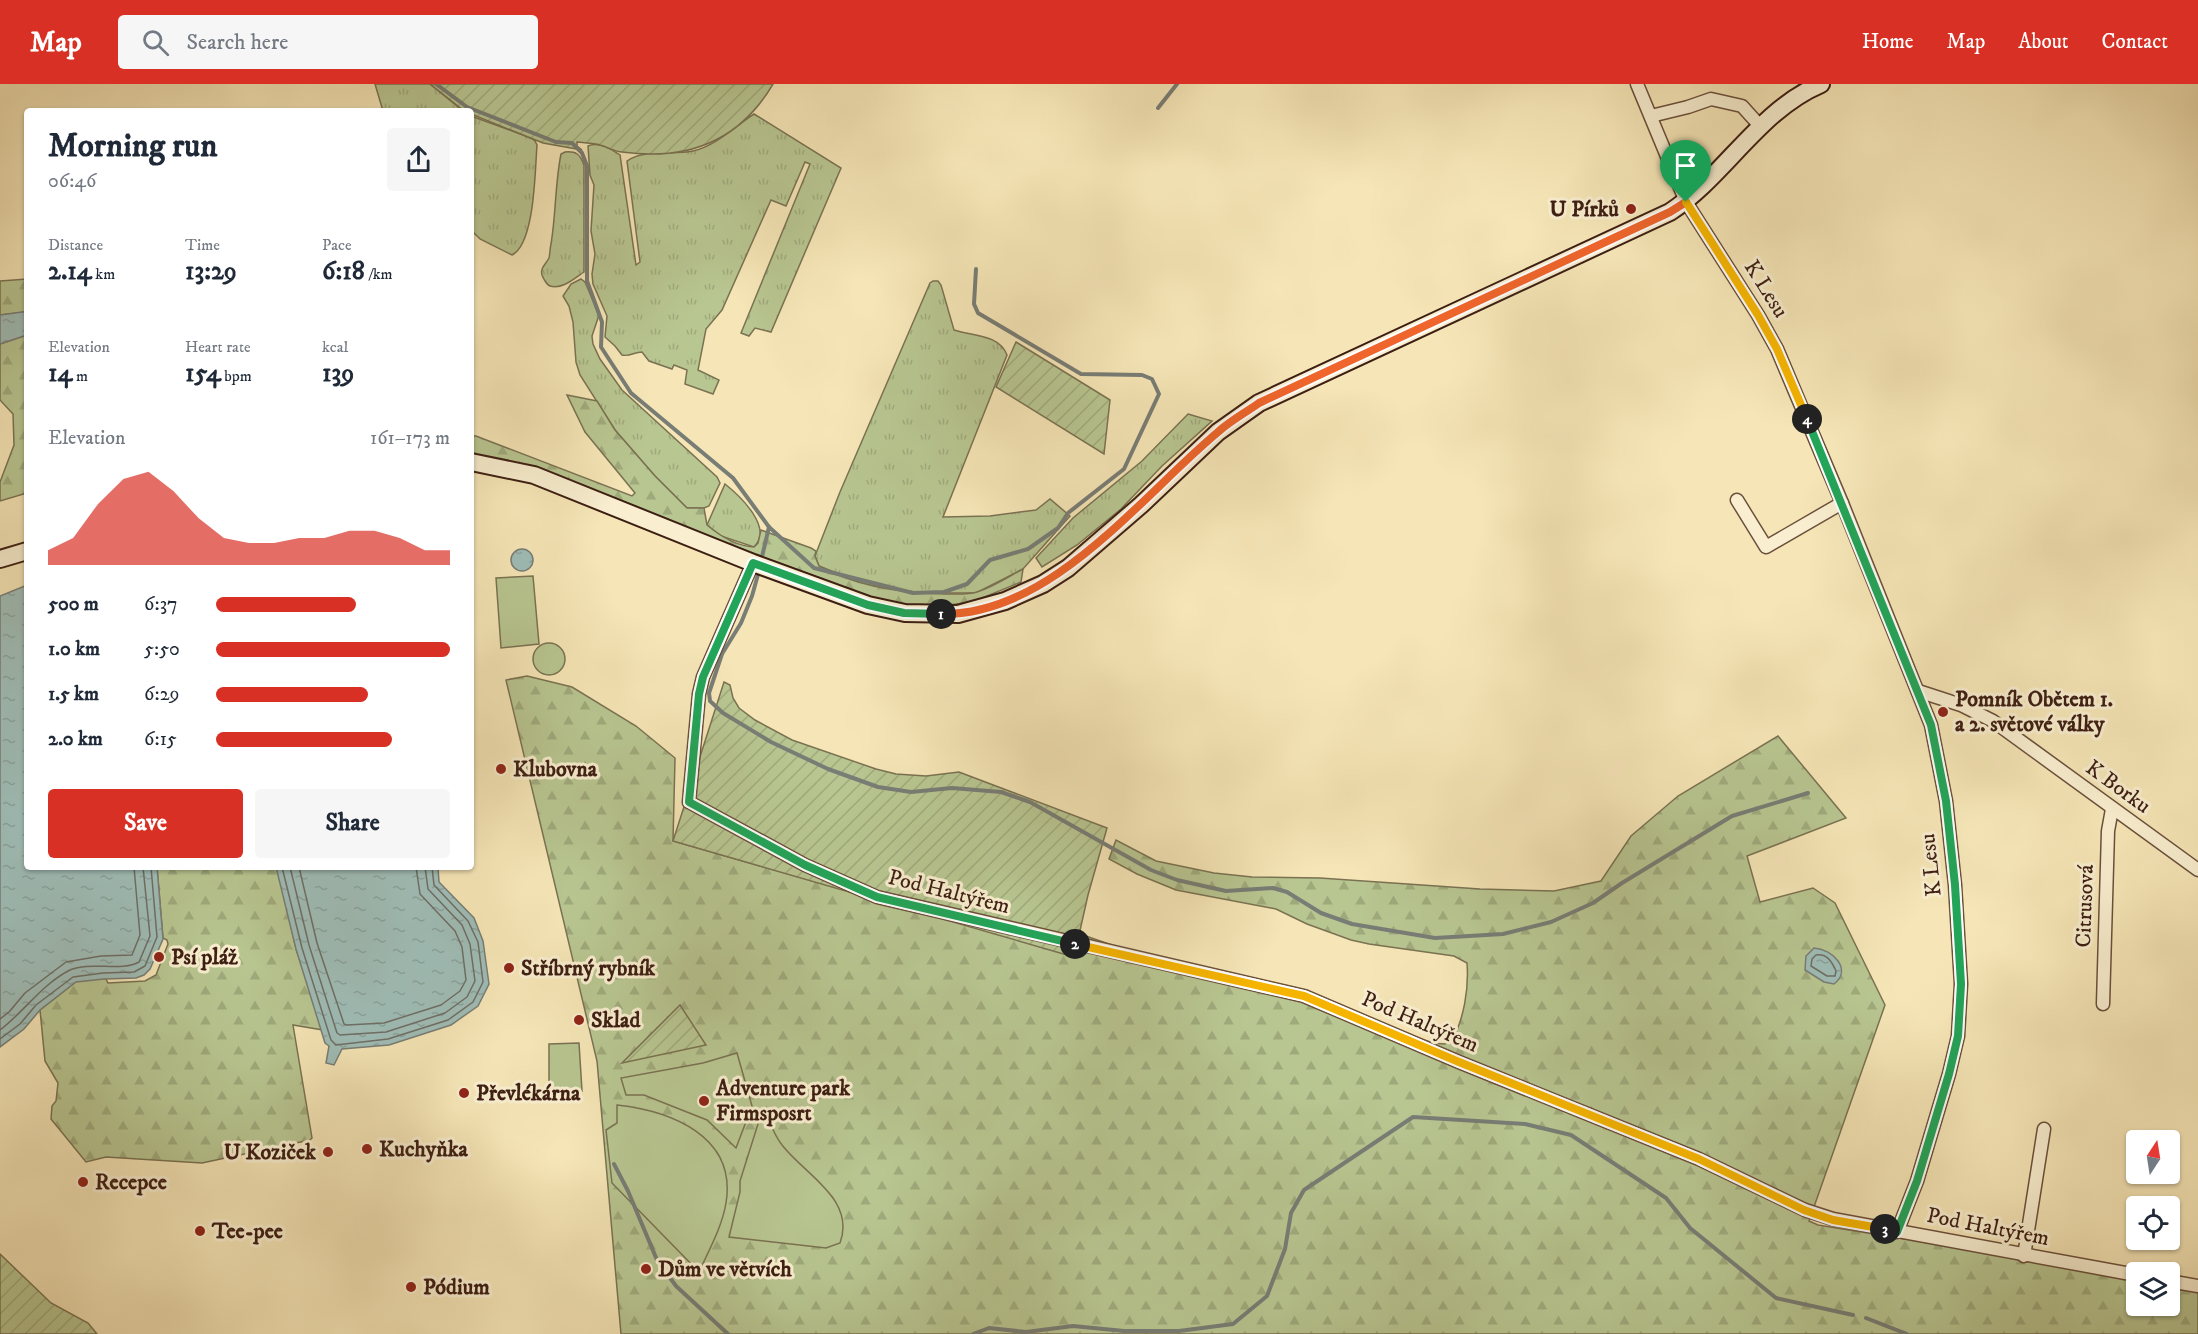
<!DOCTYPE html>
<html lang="en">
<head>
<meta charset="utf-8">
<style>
	:root { --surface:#fff; --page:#f6f6f7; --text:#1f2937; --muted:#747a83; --accent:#d93025 }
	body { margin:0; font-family:"IM FELL DW Pica",serif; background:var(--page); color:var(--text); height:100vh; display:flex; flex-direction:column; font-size:22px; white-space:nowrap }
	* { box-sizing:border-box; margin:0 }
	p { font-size:20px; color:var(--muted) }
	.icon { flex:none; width:33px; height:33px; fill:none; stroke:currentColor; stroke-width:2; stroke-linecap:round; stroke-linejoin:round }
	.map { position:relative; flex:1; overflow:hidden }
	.drawer { position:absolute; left:24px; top:24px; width:450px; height:762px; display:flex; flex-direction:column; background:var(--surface); border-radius:6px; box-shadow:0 2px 4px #0004 }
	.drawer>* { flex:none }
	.needle { width:39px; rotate:12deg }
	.buttons { position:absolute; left:2126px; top:1046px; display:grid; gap:12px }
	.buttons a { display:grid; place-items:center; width:54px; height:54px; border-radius:6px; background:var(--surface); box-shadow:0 2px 4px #0004; font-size:30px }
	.pin { position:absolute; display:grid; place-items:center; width:51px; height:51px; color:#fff; margin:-62px -26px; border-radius:50% 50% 50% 0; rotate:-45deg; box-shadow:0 0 6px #0007 }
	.pin .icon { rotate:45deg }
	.km { position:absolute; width:30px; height:30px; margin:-15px; border-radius:50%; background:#222; color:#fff; font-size:16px; line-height:30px; text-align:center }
	.round { display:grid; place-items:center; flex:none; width:63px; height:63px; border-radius:6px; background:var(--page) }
	.summary { display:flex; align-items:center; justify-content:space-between; height:102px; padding:0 24px }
	h1 { font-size:33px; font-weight:700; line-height:45px }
	.stats { display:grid; grid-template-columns:repeat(3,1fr); gap:9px; height:102px; padding:6px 24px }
	.stats div { display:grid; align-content:center }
	.stats b { font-size:26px; font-weight:700 }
	.stats small { font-size:16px; font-weight:400 }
	.stats p { font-size:16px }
	.chart { height:168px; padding:12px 24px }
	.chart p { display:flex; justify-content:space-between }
	.chart svg { width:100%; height:108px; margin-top:6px; fill:var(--accent); opacity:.7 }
	.primary-button { display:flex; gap:12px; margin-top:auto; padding:12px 24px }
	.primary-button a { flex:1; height:69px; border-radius:6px; background:var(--accent); color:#fff; font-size:24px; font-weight:700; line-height:69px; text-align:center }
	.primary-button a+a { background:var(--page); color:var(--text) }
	ul { padding:0 24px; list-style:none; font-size:20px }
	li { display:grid; grid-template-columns:96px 72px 1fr; align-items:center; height:45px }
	li i { height:15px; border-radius:8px; background:var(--accent) }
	header { display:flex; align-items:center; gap:36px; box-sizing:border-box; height:84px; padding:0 30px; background:var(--accent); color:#fff }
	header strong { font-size:28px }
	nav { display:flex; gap:33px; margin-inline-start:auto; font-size:21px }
	.search { width:420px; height:54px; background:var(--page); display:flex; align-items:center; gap:15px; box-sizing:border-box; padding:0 21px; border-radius:6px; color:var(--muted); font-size:22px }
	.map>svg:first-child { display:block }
</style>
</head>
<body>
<header>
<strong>Map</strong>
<div class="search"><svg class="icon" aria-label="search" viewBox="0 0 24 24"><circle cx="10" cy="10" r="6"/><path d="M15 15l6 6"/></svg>Search here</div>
<nav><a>Home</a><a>Map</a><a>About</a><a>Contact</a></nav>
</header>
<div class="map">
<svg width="2198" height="1250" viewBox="0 0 2198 1250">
	<defs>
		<pattern id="grass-tufts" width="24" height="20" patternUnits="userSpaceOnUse" patternTransform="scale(1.5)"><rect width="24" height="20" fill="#b8c691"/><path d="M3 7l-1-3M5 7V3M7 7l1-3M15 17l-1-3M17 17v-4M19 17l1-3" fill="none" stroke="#9faa7c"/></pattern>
		<pattern id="forest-firs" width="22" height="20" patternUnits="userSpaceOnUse" patternTransform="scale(1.5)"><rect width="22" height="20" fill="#b8c691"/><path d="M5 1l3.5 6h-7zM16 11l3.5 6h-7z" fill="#9faa7c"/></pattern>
		<pattern id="garden-furrows" width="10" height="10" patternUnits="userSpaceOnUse" patternTransform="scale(1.5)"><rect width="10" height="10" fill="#b8c691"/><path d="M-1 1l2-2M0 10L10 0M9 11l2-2" fill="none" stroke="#9faa7c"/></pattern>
		<pattern id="water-ripples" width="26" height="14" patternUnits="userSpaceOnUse" patternTransform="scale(1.5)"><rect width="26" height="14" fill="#9fbdb7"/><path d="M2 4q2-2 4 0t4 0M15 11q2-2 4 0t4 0" fill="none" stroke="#8aa29c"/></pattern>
	</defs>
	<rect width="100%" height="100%" fill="#f6e6b7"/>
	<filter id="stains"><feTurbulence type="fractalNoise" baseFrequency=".00333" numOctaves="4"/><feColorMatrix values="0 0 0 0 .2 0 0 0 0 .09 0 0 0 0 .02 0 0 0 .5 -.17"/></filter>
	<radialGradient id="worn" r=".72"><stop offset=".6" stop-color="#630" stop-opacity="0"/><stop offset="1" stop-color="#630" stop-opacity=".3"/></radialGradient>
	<!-- grass -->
	<g fill="url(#grass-tufts)" stroke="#7a7252" stroke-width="1.5">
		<polygon points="375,0 430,0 463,27 383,27"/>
		<path d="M754,30L841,84L771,248L755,244L749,252L741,249L810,80L805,78L786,122L771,116L722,226L706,245L698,286L719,296L713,310L685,300L687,286L674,281L672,285L649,277L642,268C634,268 630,273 622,271L615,262L605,253L607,232L593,200L592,190L595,170L591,147L594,101L590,91L588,62C598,57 611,65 620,71L636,181L640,178L627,77C644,65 673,71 693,67C716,62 735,42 754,30Z"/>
		<path d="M471,32L531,54L535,57L537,61C535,85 535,160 512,171L480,155L471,146Z"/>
		<path d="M565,68C576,67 580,70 584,81V188C575,194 562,206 550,202C547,201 543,194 542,191C540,184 546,180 549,174C550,170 550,164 551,160C556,130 555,100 561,70Z"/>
		<polygon points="581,195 585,198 599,231 592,252 593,260 600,275 622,306 717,393 720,399 709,422 704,424 687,424 655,392 615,346 580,291 576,278 573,238 569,222 563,212 571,200"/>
		<path d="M933,197H938L941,201L954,246C972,252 999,250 1007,271L943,433L990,432L1036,426L1050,415L1070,432L1023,485L976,509H926L889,505L864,500L819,482L815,472L840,408L930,199Z"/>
		<polygon points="1188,330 1212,337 1162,382 1121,425 1077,461 1042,483 1036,474 1073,434 1142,377"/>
		<path d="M725,400C740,412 774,444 754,463L721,452L707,441Z"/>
	</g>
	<!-- forest -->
	<g fill="url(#forest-firs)" stroke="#7a7252" stroke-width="1.5">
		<polygon points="27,195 27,228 0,231 0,197"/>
		<polygon points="27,251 27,409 0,417 0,398 14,361 13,330 0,316 0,260"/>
		<path d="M567,311L597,317L615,346L655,392L687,424H704L707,441C720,452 736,462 754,463L758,459L761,446L811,464L816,467L815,472L819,482C857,503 902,509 945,510C955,510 968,511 977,508C994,503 1008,493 1023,485L1021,498L975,517L933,524L879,516L694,447L471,371V352H476L632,412L635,409L585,348Z"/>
		<path d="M527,592L572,603L636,642L675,674L673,757L1074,872L1083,851L1126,866L1214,887L1433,959L1444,960L1451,958C1464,936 1469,904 1467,879L1454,872L1369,860L1351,856L1307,840L1276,825L1176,806L1137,790L1109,775L1116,756L1156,777L1214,789L1252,793L1320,794L1480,805L1554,807L1601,797L1631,752L1678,712L1778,652L1846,734L1747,772L1760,818L1813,804L1835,819L1885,921L1809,1137L1818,1141L2136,1192V1221H2169V1197L2198,1202V1250H621L597,977L506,596Z"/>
		<polygon points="157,783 278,783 296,865 323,946 293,941 312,1054 310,1056 202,1079 106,1073 86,1078 51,1035 52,1022 56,1017 58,999 45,977 40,926 78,896 105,893 108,899 145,897 156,891 168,860 167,856 163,854"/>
	</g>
	<!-- garden -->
	<g fill="url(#garden-furrows)" stroke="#7a7252" stroke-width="1.5">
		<path d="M430,0H773C739,58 687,77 622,68C615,68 608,63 600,61C593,59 585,59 577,58V62L582,66L543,59L471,30V27L463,26Z"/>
		<polygon points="1016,258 1110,316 1104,370 996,303"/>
		<polygon points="724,598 730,601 733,614 739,624 755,636 792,656 876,685 896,690 926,692 959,688 1107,744 1088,811 1074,873 673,757"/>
		<polygon points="680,921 706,961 622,979"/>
		<polygon points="0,1170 51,1219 88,1239 97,1250 0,1250"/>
	</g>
	<!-- pitch -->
	<g fill="#b8c691" stroke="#7a7252" stroke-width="1.5">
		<polygon points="533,492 539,560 501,564 496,494"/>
		<circle cx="549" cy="575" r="16"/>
		<polygon points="579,959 582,1007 549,1008 549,960"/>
		<polygon points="737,969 752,1022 736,1064 707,1036 644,1011 626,1011 621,994 703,979"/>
		<path d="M617,1021C671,1027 737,1052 726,1119C722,1143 709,1166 699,1188L612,1099L606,1046L617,1039Z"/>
		<path d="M763,1024C769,1036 774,1051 782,1061C805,1091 856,1115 840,1159L826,1164L729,1153L740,1108V1097Z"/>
	</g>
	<!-- water -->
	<g fill="url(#water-ripples)" stroke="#787d75" stroke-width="1.5">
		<polygon points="22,228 27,228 27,251 0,260 0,231"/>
		<circle cx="522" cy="476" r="11"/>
		<polygon points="27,501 27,783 157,783 163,855 150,885 144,891 136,894 104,895 76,898 40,926 24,945 0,963 0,512"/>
		<polygon points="276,783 438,783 439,798 474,834 483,857 489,900 478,922 451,941 389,961 342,965 334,981 326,979 329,962 325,959 296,865"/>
		<path d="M1814,864C1832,865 1853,885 1834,900L1824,898L1805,886L1806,872Z"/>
	</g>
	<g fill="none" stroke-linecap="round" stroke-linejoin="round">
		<!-- shore -->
		<g stroke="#6e6e65" stroke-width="1.5">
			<polyline points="282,783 302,864 331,956 336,961 388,955 448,936 473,918 483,898 478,858 468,837 434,801 432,783"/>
			<polyline points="290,783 309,861 337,949 340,951 386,948 445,929 467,913 475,897 470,860 462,841 428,805 425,783"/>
			<polyline points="299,783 317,859 344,940 347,941 384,939 441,921 460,907 466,896 462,863 455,847 420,810 416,783"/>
			<path d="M1816,871C1827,869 1832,878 1836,887L1835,892H1827L1811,882L1812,875Z"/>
			<polyline points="0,935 9,928 25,909 66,878 101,872 132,871 140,851 134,783"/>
			<path d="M0,946C24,928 42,900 70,886C90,877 122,888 139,878L150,852L143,783"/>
			<polyline points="0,955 20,940 36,921 73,893 103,889 134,888 145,882 157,853 151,783"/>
		</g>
		<!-- stream -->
		<g stroke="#787d75" stroke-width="4">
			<polyline points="436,0 467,23 556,58 572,59 582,69 587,82 587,197 602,238 601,263 631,309 733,394 769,443 814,484 913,509 944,508 967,500 990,476 1028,465 1058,444 1068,429 1124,385 1159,310 1152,295 1142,291 1081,290 978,229 974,220 976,185"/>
			<polyline points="1158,24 1177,0"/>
			<polyline points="761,477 769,443"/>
			<polyline points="759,487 752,512 741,539 722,570 709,609 710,617 723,629 771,658 828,685 878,703 911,708 952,704 1001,708 1030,718 1151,786 1177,796 1226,807 1273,804 1287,808 1321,829 1352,840 1435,854 1503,850 1551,838 1593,819 1622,799 1732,732 1808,709"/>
			<polyline points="614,1080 628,1107 657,1176 676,1202 728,1250"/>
			<polyline points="1866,1234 1907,1250"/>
			<polyline points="973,1250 989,1244 1026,1248 1073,1242 1124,1247 1179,1247 1233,1240 1267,1212 1285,1165 1291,1129 1304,1106 1413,1033 1525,1040 1571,1051 1666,1114 1690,1144 1776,1214 1853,1231"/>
		</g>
		<defs>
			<g id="street">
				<polyline points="1637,0 1686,118 1758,231 1777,265 1842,419 1931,641 1946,717 1955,801 1961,900 1958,952 1949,990 1917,1097 1897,1148"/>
				<polyline points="1651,32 1688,23 1711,15 1742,22 1760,42"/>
				<polyline points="1737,416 1766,463 1842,419"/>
				<polyline points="753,479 703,593 699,610 689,718 805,781 877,813 1304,912 1459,978 1699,1075 1805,1126 1833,1135 2136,1191"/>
				<polyline points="1918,607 1961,621 1993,637 2198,786"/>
				<polyline points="2103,920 2108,747 2112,725"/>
				<polyline points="2024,1172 2044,1045"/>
				<polyline points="2169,1197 2198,1202"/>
			</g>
			<g id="secondary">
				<path d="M471,378L534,391L753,479L868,521L905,529L958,530L1005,517L1043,500L1068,484L1141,421L1218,348L1259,319L1670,128C1725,92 1759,26 1821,0"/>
				<polyline points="0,475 27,467"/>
			</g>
		</defs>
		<!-- street casing -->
		<use href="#street" stroke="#6b503c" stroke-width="15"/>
		<!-- secondary casing -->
		<use href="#secondary" stroke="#3d1e13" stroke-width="20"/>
		<!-- street -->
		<use href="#street" stroke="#f9efd0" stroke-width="12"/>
		<!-- secondary -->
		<use href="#secondary" stroke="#f9efd0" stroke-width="16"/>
	</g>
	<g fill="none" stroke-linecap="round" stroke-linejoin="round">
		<defs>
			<path id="split-1" d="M941,530C1051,532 1140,413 1218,348C1230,337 1245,329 1259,319L1670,128L1686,118"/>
			<polyline id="split-2" points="941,530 904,529 868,521 753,479 703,593 699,610 689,718 805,781 877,813 1075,860"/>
			<polyline id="split-3" points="1075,860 1304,912 1459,978 1699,1075 1804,1126 1833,1136 1885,1145"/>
			<polyline id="split-4" points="1807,335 1931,641 1946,717 1955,801 1961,900 1958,952 1949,990 1917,1097 1897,1148 1885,1145"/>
			<polyline id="split-5" points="1686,118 1758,231 1777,265 1807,335"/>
		</defs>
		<!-- split-1 casing -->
		<use href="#split-1" stroke="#fff" stroke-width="12"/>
		<!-- split-2 casing -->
		<use href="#split-2" stroke="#fff" stroke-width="12"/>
		<!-- split-3 casing -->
		<use href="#split-3" stroke="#fff" stroke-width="12"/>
		<!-- split-4 casing -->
		<use href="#split-4" stroke="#fff" stroke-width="12"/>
		<!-- split-5 casing -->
		<use href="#split-5" stroke="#fff" stroke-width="12"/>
		<!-- split-1 -->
		<use href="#split-1" stroke="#f0652b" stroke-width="8"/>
		<!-- split-2 -->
		<use href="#split-2" stroke="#22a559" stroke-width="8"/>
		<!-- split-3 -->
		<use href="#split-3" stroke="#f5b400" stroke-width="8"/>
		<!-- split-4 -->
		<use href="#split-4" stroke="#22a559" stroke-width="8"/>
		<!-- split-5 -->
		<use href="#split-5" stroke="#f5b400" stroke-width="8"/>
	</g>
	<!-- markers -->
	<g fill="#8f2418" stroke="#f9efd0" stroke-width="2">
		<circle cx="1631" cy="125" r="6"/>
		<circle cx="1943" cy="628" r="6"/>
		<circle cx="501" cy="685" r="6"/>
		<circle cx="159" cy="873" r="6"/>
		<circle cx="509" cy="884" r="6"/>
		<circle cx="579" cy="936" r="6"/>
		<circle cx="464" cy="1009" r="6"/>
		<circle cx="704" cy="1017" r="6"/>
		<circle cx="367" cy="1065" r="6"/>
		<circle cx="328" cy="1068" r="6"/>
		<circle cx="83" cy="1098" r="6"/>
		<circle cx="200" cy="1147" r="6"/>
		<circle cx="646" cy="1185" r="6"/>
		<circle cx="411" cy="1203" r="6"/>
	</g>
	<g text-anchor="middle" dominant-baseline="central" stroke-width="6" stroke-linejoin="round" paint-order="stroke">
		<!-- poi labels -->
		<g font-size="22" font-weight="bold" fill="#3d1e13" stroke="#f9efd0" text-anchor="start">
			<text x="1619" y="125" text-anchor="end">U Pírků</text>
			<text x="1955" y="615">Pomník Obětem 1.<tspan x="1955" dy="25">a 2. světové války</tspan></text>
			<text x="513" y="685">Klubovna</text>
			<text x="171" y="873">Psí pláž</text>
			<text x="521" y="884">Stříbrný rybník</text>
			<text x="591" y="936">Sklad</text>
			<text x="716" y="1004">Adventure park<tspan x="716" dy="25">Firmsposrt</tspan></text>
			<text x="476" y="1009">Převlékárna</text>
			<text x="379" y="1065">Kuchyňka</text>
			<text x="316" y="1068" text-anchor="end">U Koziček</text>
			<text x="95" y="1098">Recepce</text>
			<text x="212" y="1147">Tee-pee</text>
			<text x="658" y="1185">Dům ve větvích</text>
			<text x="423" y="1203">Pódium</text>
		</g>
		<!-- street labels -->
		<g font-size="22" fill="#3d1e13" stroke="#f9efd0">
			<text transform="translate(1766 205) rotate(58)">K Lesu</text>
			<text transform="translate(2118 703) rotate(36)">K Borku</text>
			<text transform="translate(1931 781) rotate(-96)">K Lesu</text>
			<text transform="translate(949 808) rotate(14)">Pod Haltýřem</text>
			<text transform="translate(2085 822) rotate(-88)">Citrusová</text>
			<text transform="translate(1420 938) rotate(23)">Pod Haltýřem</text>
			<text transform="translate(1988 1143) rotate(11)">Pod Haltýřem</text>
		</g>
	</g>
	<rect width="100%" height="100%" filter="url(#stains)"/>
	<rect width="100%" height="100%" fill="url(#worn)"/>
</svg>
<div class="buttons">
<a><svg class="needle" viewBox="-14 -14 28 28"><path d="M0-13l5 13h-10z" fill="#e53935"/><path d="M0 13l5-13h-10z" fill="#747a83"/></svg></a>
<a><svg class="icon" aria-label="locate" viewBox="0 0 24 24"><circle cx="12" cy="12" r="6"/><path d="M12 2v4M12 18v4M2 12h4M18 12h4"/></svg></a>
<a><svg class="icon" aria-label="layers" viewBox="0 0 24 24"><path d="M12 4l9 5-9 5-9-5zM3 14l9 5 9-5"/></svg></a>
</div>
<div class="pin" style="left:1686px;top:118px;background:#1e9e55"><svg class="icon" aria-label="arrive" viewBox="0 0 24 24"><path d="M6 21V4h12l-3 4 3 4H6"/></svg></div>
<b class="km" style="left:941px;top:530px">1</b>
<b class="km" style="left:1075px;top:860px">2</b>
<b class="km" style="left:1885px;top:1145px">3</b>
<b class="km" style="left:1807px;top:335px">4</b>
<section class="drawer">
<div class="summary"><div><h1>Morning run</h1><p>06:46</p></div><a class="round"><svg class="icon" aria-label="share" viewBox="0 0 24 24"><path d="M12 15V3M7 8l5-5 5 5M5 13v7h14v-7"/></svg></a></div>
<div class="stats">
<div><p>Distance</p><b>2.14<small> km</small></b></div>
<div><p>Time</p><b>13:29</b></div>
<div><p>Pace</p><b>6:18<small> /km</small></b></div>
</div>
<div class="stats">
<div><p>Elevation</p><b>14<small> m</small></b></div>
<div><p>Heart rate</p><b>154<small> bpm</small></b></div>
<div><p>kcal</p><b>139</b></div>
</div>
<div class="chart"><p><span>Elevation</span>161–173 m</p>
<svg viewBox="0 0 160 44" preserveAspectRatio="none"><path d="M0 44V38L10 33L20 19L30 9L40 6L50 14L60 25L70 33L80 35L90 35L100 33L110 33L120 30L130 30L140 33L150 38L160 38V44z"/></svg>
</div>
<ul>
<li><b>500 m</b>6:37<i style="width:60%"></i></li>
<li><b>1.0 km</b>5:50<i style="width:100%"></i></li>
<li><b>1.5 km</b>6:29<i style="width:65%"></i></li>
<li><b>2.0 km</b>6:15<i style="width:75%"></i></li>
</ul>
<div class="primary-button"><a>Save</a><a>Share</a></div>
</section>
</div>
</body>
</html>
